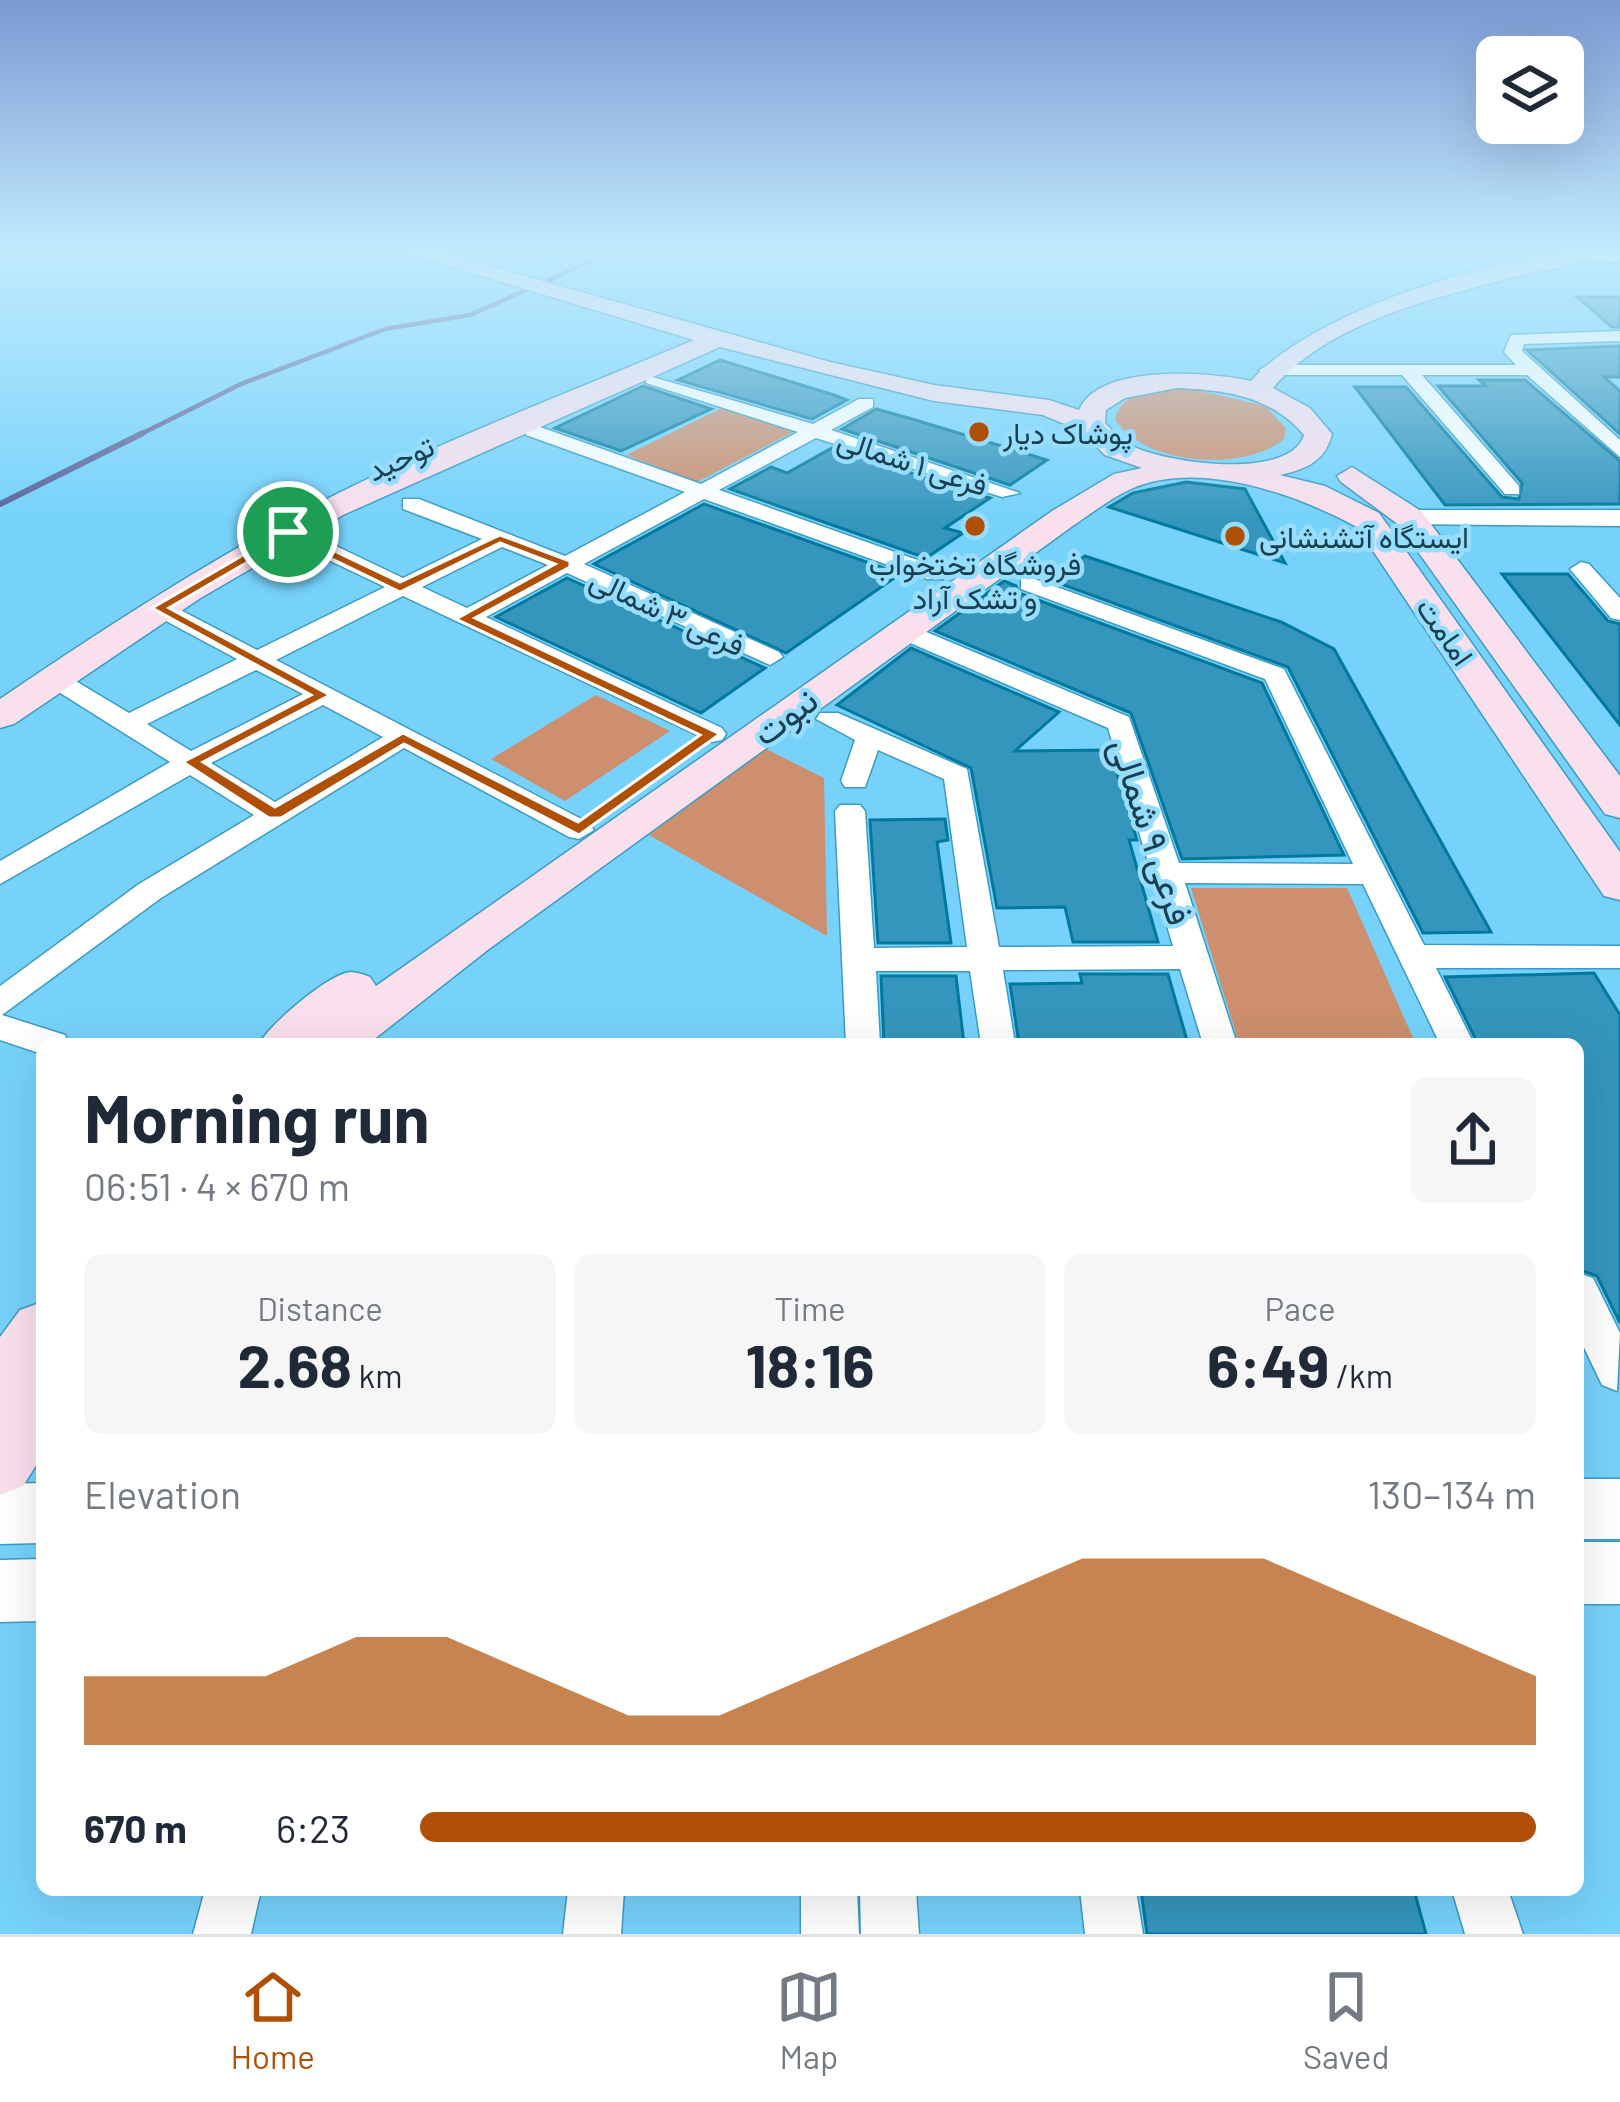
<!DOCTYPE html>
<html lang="en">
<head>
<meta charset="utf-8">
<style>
	:root { --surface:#fff; --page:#f6f6f7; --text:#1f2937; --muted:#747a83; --line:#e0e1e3; --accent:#b05007 }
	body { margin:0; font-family:Barlow,Vazirmatn,sans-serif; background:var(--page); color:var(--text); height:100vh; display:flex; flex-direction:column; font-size:45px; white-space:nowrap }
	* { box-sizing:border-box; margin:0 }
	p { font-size:39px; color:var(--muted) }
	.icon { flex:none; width:66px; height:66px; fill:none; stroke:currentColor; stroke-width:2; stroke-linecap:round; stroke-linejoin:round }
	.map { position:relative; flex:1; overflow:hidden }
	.sheet { position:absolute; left:36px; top:1038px; width:1548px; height:858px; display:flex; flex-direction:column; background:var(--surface); border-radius:18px; box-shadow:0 12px 48px #0002 }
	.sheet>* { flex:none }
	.controls { position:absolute; left:1476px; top:36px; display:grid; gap:24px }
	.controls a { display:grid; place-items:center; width:108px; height:108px; border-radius:18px; background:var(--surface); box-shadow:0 12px 48px #0002; font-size:60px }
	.pin { position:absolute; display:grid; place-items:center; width:102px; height:102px; color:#fff; margin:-51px; border:6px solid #fff; border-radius:50%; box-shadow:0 3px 12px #0007 }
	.round { display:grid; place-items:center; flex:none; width:126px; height:126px; border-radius:18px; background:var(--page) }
	.head { display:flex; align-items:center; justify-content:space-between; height:204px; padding:0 48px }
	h1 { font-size:66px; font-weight:700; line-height:90px }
	.metrics { display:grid; grid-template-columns:repeat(3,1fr); gap:18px; height:204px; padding:12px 48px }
	.metrics div { display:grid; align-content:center; border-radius:18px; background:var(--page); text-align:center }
	.metrics b { font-size:60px; font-weight:700 }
	.metrics small { font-size:33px; font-weight:400 }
	.metrics p { font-size:33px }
	.chart { height:336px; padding:24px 48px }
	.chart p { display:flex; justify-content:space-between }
	.chart svg { width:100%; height:216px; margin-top:12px; fill:var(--accent); opacity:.7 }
	ul { padding:0 48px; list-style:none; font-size:39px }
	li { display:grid; grid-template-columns:192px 144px 1fr; align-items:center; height:90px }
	li i { height:30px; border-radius:15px; background:var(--accent) }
	.dock { display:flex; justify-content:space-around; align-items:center; height:168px; border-top:3px solid var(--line); background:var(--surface); font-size:33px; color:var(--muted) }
	.dock a { display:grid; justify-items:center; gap:6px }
	.dock .selected { color:var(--accent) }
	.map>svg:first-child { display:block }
</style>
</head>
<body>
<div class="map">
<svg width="1620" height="1934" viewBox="0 0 1620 1934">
	<rect width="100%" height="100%" fill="#76d2fb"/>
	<!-- green -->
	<g fill="#cd8f6e">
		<path d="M1193,389L1265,406L1286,428L1284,439C1244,472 1144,466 1115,419C1122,387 1167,389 1193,389Z"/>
		<polygon points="724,407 795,431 697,482 626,455"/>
		<polygon points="596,695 670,731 565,801 491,759"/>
		<polygon points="766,749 824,778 827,936 649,835"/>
		<polygon points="1191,888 1347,888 1414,1040 1238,1040"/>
	</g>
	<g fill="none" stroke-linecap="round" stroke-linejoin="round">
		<!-- stream-far1 -->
		<polyline stroke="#5d6296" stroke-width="4.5" points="137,436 241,384 385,329 470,315 614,251"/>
		<!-- stream -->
		<polyline stroke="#5d6296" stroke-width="6" points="0,504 143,433"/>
	</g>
	<!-- building -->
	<g fill="#3596bd" stroke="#01799e" stroke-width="3">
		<polygon points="1577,297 1620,297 1620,327 1612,327"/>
		<polygon points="1620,346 1620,377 1604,377 1620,391 1620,434 1527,350"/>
		<polygon points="720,360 834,395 847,400 812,419 678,380"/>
		<polygon points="1479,380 1525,380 1620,461 1620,504 1445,505 1355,387 1406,387 1502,497 1519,499 1522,483 1438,386 1486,386"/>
		<polygon points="643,386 711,409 621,451 555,428"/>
		<polygon points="876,409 912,419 1047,460 1010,485 842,429"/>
		<polygon points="832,448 990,498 945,528 963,533 926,558 730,489 771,467 787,473"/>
		<polygon points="1186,482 1245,489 1285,563 1109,507 1133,493"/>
		<polygon points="704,504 900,574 786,653 594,564"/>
		<polygon points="1085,556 1281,622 1334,649 1491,932 1423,933 1288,667 1053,581"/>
		<polygon points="1502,574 1568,574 1608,621 1620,624 1620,725"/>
		<polygon points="567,578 765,668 701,713 496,617"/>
		<polygon points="1004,581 1016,586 1019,593 1262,683 1344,855 1182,859 1131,713 935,631"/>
		<polygon points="911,648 1059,712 1015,751 1110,750 1137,840 1129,840 1158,942 1073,942 1065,907 997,908 971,768 837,705"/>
		<polygon points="945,819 948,840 937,842 951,943 878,943 870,820"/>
		<polygon points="1594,973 1620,1015 1620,1323 1597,1276 1578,1269 1578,1044 1478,1044 1445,977"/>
		<polygon points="1080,974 1168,974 1188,1044 1019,1044 1010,984 1082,983"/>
		<polygon points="881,976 956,976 964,1044 884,1044"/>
		<polygon points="1141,1890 1414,1890 1426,1934 1147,1934"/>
	</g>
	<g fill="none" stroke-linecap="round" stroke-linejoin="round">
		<defs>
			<g id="minor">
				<polygon points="1620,331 1620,341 1524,344 1522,351 1620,440 1620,457 1527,375 1422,375 1519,486 1519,494 1505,494 1402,375 1268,375 1259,370 1268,365 1516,365 1504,352 1511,335"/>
				<path d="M646,375L813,424L859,399H873V407L831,430L1020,493L1002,497L816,438L719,490L943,569V579H927L704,499L584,564L779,652L783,657L770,665L567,573L486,617L722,728L726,734L722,740L712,742L403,596L276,660L589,823L594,830L579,839L569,837L404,748L161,898L2,1015L65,1035L70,1044H42V1054L0,1040V986L139,884L254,815L190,775L0,884V861L170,762L46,684L42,679L46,674H64L129,713L237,659L151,613V603H167L257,650L385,587L280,537V527H296L403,578L482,539L403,509V499H419L565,556L685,492L526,435V427H540L701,484L798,432L646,383ZM502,547L548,565L467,608L422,587ZM256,670L303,694L191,751L147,724ZM323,705L383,737L275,802L211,763Z"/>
				<polygon points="1581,562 1589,564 1620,598 1620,620 1611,618 1570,569"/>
				<polygon points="1029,577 1284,669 1424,945 1620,946 1620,968 1436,968 1474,1044 1440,1044 1363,884 1185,883 1237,1044 1203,1044 1180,969 1003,970 1015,1044 981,1044 970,971 876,971 880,1044 846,1044 835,811 840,805 860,805 865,811 874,948 967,947 944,779 878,750 865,787 845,787 841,781 855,740 816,719 820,713 838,713 967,769 999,947 1173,946 1108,728 894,636 894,626 912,626 1129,717 1179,863 1353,864 1265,679 1021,589 1021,579"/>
				<polygon points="1578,1273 1593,1278 1620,1333 1617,1391 1602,1385 1578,1335"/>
				<polygon points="205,1890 261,1890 251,1934 193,1934"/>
				<polygon points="568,1890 624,1890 621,1934 563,1934"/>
				<polygon points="801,1890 857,1890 859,1934 801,1934"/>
				<polygon points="860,1890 916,1890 919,1934 861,1934"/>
				<polygon points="1080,1890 1136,1890 1143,1934 1085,1934"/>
				<polygon points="1452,1890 1508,1890 1523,1934 1465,1934"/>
			</g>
			<g id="tertiary">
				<polygon points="1572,251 1620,251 1620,263 1572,259"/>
				<polygon points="1410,510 1620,510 1620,526 1400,524 1396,518 1400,512"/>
				<rect x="1578" y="1479" width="42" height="60"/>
				<polygon points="42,1483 42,1543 0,1544 0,1484"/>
				<rect x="1578" y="1542" width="42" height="62"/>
				<polygon points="42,1559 42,1621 0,1622 0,1560"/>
			</g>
			<g id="secondary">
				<path d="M399,251H436L830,362L934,385L1049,400L1079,410C1099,363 1210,372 1251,381C1315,309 1507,251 1602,251C1582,266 1547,269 1523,275C1439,297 1331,320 1273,388L1310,408L1332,434C1325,462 1306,469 1280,475L1325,486L1379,513L1620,852V900L1604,896L1357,527C1296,494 1198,459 1131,489C1111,498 1092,513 1074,525L489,949L368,1044H259C269,1025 329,973 351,972C355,972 366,975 370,977L376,986L1052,511L1114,474L1142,468L1105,455L1081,431L1043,415L934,401L720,347L343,515L199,599L14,724L0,728V699C103,629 208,561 319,503C440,441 569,393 694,340ZM1177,388C1226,390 1271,396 1304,435C1290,482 1159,463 1126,443C1119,439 1111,429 1105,423L1106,410L1125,398Z"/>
				<polygon points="1352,467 1421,511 1620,776 1620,818 1605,814 1399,525 1341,482 1337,476"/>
				<polygon points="42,1302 42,1456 23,1486 0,1495 0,1337 20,1310"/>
			</g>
		</defs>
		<!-- minor casing -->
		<use href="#minor" stroke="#3b9bc2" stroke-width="3"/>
		<!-- tertiary casing -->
		<use href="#tertiary" stroke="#3b9bc2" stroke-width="3"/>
		<!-- secondary casing -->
		<use href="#secondary" stroke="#3b9bc2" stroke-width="3"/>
		<!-- minor -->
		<use href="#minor" fill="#fff" fill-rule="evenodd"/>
		<!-- tertiary -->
		<use href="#tertiary" fill="#fff" fill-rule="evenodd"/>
		<!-- secondary -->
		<use href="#secondary" fill="#fadfec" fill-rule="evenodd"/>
	</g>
	<!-- sky -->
	<linearGradient id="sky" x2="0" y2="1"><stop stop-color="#7c99d3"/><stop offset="0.48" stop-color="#c1ebfd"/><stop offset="1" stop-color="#c1ebfd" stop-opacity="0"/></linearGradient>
	<rect width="1620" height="522" fill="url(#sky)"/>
	<!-- route -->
	<path fill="#b05007" stroke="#fff" stroke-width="3" fill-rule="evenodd" d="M288,529L400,582L500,535L570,561V567L475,618L720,734L579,835L404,744L281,818H269L183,762L311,695L152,608ZM289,538L400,592L500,543L555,564L456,619L700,735L578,822L403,733L275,807L203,762L330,695L169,608Z"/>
	<!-- markers -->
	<g fill="#b05007" stroke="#96ddfe" stroke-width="4.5">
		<circle cx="979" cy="432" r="12"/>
		<circle cx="975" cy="526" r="12"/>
		<circle cx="1235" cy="536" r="12"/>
	</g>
	<g text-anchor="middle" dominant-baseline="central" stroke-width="9" stroke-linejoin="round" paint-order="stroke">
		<!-- far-poi labels -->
		<g font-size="30" fill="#184050" stroke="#96ddfe" text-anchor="start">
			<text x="1003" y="432">پوشاک دیار</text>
			<text x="1259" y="536">ایستگاه آتشنشانی</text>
			<text x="975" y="563" text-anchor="middle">فروشگاه تختخواب<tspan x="975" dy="34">و تشک آراد</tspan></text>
		</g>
		<!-- far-street labels -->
		<g font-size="30" fill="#184050" stroke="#96ddfe">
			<text transform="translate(400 457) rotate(-24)">توحید</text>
			<text transform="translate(913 461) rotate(18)">فرعی ۱ شمالی</text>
			<text transform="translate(668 611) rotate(25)">فرعی ۳ شمالی</text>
			<text transform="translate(1446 631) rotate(55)">امامت</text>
		</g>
		<!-- street labels -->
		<g font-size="36" fill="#184050" stroke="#96ddfe">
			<text transform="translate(784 715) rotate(-37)">نبوت</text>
			<text transform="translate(1153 831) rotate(72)">فرعی ۹ شمالی</text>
		</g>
	</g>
</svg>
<div class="controls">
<a><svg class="icon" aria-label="layers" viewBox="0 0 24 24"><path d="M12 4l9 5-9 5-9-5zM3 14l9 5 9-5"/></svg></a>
</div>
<div class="pin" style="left:288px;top:532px;background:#1e9e55"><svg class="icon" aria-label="arrive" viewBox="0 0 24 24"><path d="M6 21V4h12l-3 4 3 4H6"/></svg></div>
<section class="sheet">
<div class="head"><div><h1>Morning run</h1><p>06:51 · 4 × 670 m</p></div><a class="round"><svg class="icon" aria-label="share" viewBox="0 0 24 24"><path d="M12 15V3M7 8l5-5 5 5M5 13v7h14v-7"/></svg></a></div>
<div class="metrics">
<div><p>Distance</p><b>2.68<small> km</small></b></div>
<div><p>Time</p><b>18:16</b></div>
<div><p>Pace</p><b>6:49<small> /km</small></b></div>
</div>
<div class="chart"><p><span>Elevation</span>130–134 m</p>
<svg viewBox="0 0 160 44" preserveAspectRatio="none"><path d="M0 44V30L10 30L20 30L30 22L40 22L50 30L60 38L70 38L80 30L90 22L100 14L110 6L120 6L130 6L140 14L150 22L160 30V44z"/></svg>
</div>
<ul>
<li><b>670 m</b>6:23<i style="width:100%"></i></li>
</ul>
</section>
</div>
<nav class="dock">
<a class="selected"><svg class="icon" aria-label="home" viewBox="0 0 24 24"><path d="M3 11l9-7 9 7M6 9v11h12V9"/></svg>Home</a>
<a><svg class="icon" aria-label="map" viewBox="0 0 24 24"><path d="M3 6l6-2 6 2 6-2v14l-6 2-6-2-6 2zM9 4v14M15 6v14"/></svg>Map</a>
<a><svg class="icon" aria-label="saved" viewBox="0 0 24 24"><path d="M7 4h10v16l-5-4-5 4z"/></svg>Saved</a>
</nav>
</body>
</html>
